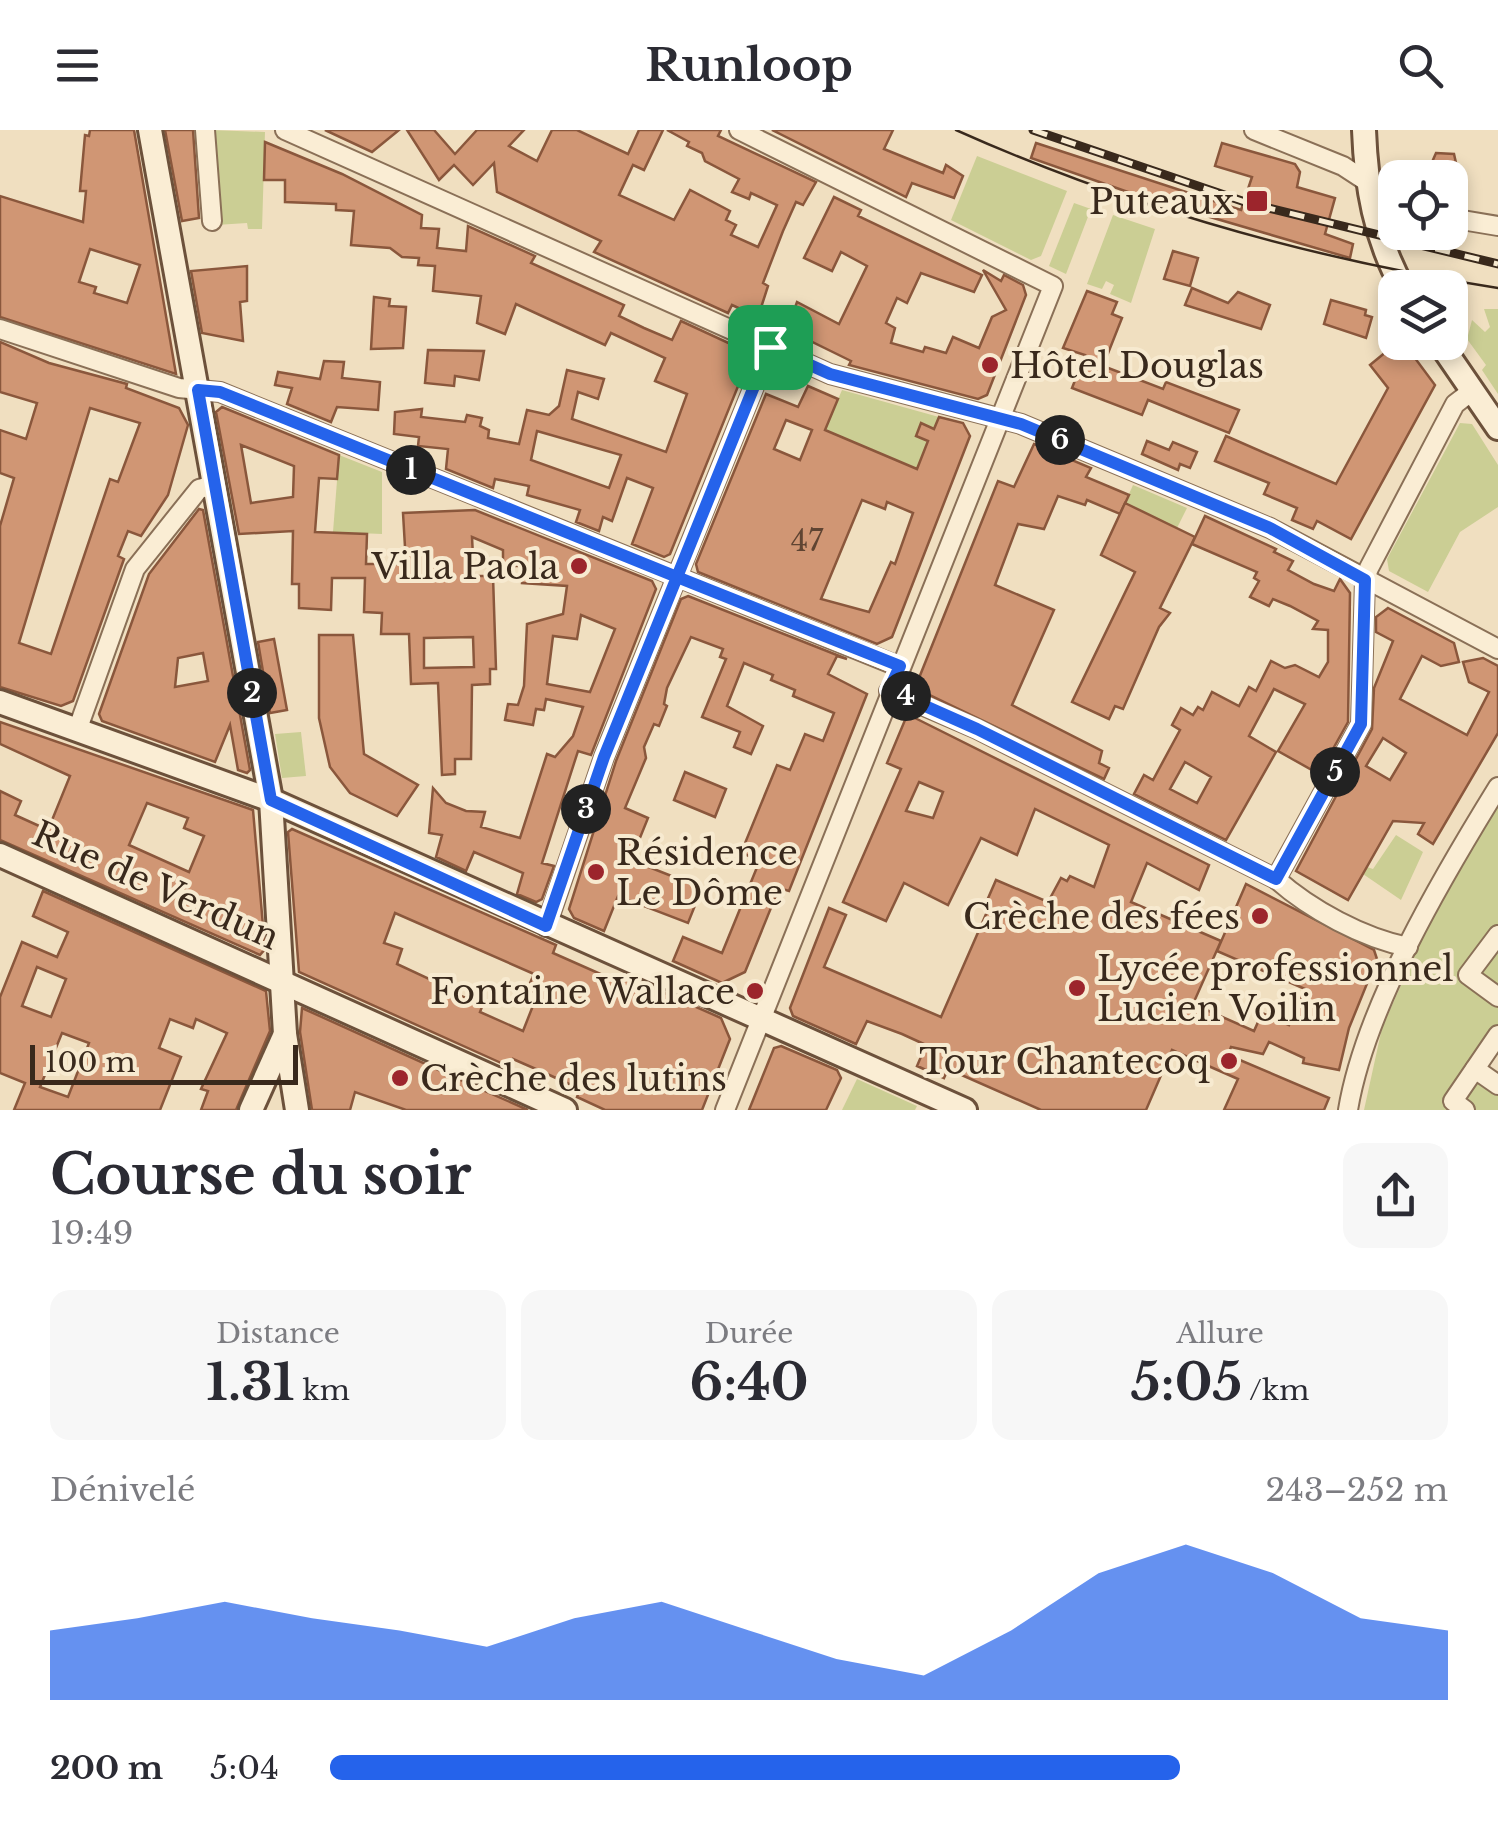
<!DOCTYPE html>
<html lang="fr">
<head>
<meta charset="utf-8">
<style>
	:root { --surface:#fff; --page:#f7f7f7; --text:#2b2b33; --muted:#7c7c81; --accent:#2563eb }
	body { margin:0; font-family:"Libre Baskerville",serif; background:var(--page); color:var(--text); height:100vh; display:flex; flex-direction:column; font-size:38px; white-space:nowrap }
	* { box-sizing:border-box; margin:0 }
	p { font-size:32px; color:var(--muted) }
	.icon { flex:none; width:55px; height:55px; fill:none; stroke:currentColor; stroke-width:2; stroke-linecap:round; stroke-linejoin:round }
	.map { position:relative; height:980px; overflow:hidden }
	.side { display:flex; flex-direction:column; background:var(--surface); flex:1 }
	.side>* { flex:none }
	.tools { position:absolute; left:1378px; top:30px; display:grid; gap:20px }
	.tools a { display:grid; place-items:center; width:90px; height:90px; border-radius:20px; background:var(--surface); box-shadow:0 5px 15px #0003; font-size:50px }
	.scale { position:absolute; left:30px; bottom:25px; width:268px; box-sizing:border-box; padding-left:10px; border:5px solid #39291c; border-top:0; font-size:28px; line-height:35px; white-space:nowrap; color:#39291c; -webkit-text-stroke:8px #f7ead0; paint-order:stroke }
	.pin { position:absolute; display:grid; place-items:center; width:85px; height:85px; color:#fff; margin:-42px; border-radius:20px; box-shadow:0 5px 15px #0006 }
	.km { position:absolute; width:50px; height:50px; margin:-25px; border-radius:50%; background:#222; color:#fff; font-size:28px; line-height:50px; text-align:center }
	.round { display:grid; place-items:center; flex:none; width:105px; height:105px; border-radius:20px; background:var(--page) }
	.overview { display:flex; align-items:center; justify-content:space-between; height:170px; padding:0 50px }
	h1 { font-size:55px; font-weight:700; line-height:75px }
	.figures { display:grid; grid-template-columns:repeat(3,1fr); gap:15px; height:170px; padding:10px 50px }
	.figures div { display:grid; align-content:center; border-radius:20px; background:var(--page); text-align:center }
	.figures b { font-size:50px; font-weight:700 }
	.figures small { font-size:28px; font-weight:400 }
	.figures p { font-size:28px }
	.chart { height:280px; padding:20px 50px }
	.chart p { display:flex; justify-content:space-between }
	.chart svg { width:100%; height:180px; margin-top:10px; fill:var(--accent); opacity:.7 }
	ul { padding:0 50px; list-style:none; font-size:32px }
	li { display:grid; grid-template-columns:160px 120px 1fr; align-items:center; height:75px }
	li i { height:25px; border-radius:12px; background:var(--accent) }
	header { display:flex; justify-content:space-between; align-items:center; height:130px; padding:0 50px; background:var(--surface); font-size:45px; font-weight:700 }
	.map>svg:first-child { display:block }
</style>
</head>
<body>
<header><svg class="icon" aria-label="menu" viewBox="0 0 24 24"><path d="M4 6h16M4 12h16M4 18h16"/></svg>Runloop<svg class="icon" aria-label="search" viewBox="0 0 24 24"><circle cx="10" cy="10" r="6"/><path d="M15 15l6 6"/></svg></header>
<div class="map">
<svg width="1498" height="980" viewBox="0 0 1498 980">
	<rect width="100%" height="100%" fill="#f0dfc0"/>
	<!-- green -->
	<g fill="#cbce94">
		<polygon points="211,0 265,2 262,99 248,99 247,93 216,95"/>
		<polygon points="977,26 1067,61 1041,126 1031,130 951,90"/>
		<polygon points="1074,73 1091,79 1066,144 1049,136"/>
		<polygon points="1113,85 1155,99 1131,173 1110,164 1114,155 1106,151 1102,159 1087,154"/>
		<polygon points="1484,179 1498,179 1498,264 1482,240 1486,235 1467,209 1472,190 1485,202 1490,197"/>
		<polygon points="842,260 939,287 934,299 921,294 916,306 928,311 917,338 825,300"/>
		<polygon points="1460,293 1472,294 1498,335 1498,377 1460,402 1428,462 1389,441 1387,429"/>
		<polygon points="339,325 382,342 382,404 333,402"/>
		<polygon points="1133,355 1187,378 1177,398 1125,373"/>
		<polygon points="301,602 306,646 282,648 275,604"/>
		<polygon points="1498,672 1498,910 1481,934 1498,947 1498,980 1364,980 1382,898 1446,754"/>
		<polygon points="1396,705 1423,722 1401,770 1363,744 1367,737 1373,739"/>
		<polygon points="857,949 917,976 915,980 842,980"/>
	</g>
	<!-- building -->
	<g fill="#d09674" stroke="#8a573c" stroke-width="2.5" fill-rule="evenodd">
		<path d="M90,0H134L176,244L0,187V66L83,92L86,61H80L85,5L89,6ZM90,119L140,135L127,173L94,163L96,157L79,152Z"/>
		<polygon points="165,0 193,0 199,88 182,91"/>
		<polygon points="325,0 399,0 372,22"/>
		<polygon points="407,0 434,0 455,24 477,0 524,0 509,16 537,31 552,0 577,0 628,24 639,0 663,0 644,40 633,35 619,65 674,90 690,60 730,81 726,90 736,95 731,105 758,117 777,75 751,63 749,69 732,62 739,49 705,31 702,23 687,16 689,12 667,0 721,0 718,6 816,52 803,75 796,72 783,101 763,153 768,156 758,187 732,175 728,183 594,122 601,111 497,62 494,33 473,55 454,35 439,50"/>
		<polygon points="772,0 893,0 884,19 943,43 946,35 963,46 954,68 912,53 906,67"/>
		<path d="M265,12L342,44L422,85L421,98L439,99L437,118L466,121L468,96L535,126L531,133L624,175L619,186L644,198L672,210L681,191L735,216L745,239L670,424L664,427L632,414L653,358L627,348L612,391L603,387L599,401L576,392L580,380L527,365L529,356L495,349L493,358L446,339L448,319L418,316L419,307L394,304L395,282L422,279L421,287L465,292L467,285L482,288L480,296L489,300L488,308L519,314L527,280L549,285L559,276L567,240L604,249L598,269L578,262L572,289L666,322L687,264L655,251L665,228L611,203L605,215L516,174L505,204L477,193L481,166L433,161L435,136L418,135L419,128L402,127L390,118L351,115L354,81L336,80V74L285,72V50H264ZM537,301L621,325L609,358L531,330Z"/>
		<polygon points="1036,13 1241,80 1252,47 1215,36 1222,13 1295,34 1300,42 1297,57 1335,68 1325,104 1353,114 1350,128 1145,68 1031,28"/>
		<polygon points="1436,23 1454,24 1456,33 1450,48 1425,48"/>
		<polygon points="834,67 861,80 858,86 982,145 974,162 921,143 907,173 897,168 886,193 895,198 891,213 923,222 925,217 946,223 953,207 979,218 992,187 1006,180 983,140 1001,151 1004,145 1023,155 1026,165 987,265 978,269 849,235 851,231 800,206 797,214 784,208 797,172 839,194 867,136 841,122 832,141 804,128"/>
		<polygon points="1173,121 1198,128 1190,156 1164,149"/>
		<polygon points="247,136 247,171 240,172 243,211 202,203 191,141"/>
		<polygon points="1192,158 1228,173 1238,162 1270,175 1261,199 1185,175"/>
		<polygon points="1087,161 1117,172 1112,184 1122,188 1103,236 1163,259 1166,252 1239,280 1229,303 1148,270 1142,285 1072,258 1085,225 1063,218"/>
		<polygon points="374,167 390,169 389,176 406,177 403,218 371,219"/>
		<polygon points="1331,170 1366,180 1365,185 1372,187 1366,208 1324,194"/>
		<path d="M0,212L49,233L127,254L126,258L179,278L188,295L168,365L141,406L128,401L118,426L124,429L73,571L61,576L0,557V396L14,348L0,343V300L26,309L37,273L0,262ZM90,278L140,293L118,352L110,349L51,524L19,513Z"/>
		<polygon points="1398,212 1403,212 1435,255 1351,409 1317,391 1313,399 1292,390 1297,378 1264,364 1269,353 1215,331 1226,306 1336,354 1388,258 1370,235"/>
		<polygon points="428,220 484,221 479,250 455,246 454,256 425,253"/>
		<polygon points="324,231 344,232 342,248 380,252 378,280 337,277 331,292 287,274 292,258 275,255 278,242 320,249"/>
		<path d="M808,256L838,269L825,300L917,339L928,311L916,306L921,293L934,299L939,287L963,293L970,306L892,507L877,514L698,442L696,434L766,264L798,277ZM786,290L812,300L800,330L774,319ZM862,370L885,379L887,372L913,383L895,434L891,432L869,482L821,469Z"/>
		<path d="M222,277L339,325L337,349L319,348L315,402L367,404L366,434H406L403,383L475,380L652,451L656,459L591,625L578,621L542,733L554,736L542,769L536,772L517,764L523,743L474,722L466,741L436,727L442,705L429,703L433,658L446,673L466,681L485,682L481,697L520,708L547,624L555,627L573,606L583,577L546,569L544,580L536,579L533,595L505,590L508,574L518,575L524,556L527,494L563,484L567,456L522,453L523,436H503V420L472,407L474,446H493L496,539H490V554L472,555L471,629H455V644L442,645L438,553L411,554L409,504H381L382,483L364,482L365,448H332L331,480L299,478V454H292L293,401L239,404L216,282ZM241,315L294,336L293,367L251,373ZM581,485L615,499L590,562L547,554L553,506L577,509ZM473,507L474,537L424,538V508Z"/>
		<polygon points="1147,311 1169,320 1173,312 1197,322 1190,338 1180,334 1178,340 1142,324"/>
		<polygon points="1034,314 1091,338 1086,347 1129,365 1120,384 1087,370 1085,375 1058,366 1044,399 1018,394 995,455 1054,480 1012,575 1102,621 1099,633 1109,638 1104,649 921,561 917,553 998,351 1014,357"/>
		<polygon points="1125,373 1195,407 1160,478 1170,483 1159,497 1123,579 1115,576 1109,589 1072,572 1135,442 1101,425"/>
		<path d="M199,379L203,380L250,640L247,643L238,640L230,595L215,632L102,591L99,584L149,444ZM203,523L208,551L175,557L178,528Z"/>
		<path d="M1205,386L1276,419L1274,422L1293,431L1288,440L1314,454L1334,461L1340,449L1350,463L1348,592L1319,644L1278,621L1305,574L1274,559L1249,606L1276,622L1226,710L1134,664L1144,645L1153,650L1180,600L1172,595L1181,578L1193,585L1198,577L1203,580L1212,562L1239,576L1249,557L1256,561L1271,531L1285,538L1295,535L1319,547L1328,532V500L1313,499L1318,491L1290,476L1273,469L1269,476L1250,467L1259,451L1254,448L1257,442L1192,414ZM1185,632L1211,647L1197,673L1170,659Z"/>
		<polygon points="688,466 847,529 837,526 828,544 867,564 789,761 779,758 745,842 722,853 673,831 683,807 722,823 760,730 741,723 777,635 790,640 805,604 823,611 834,583 793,566 795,560 771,550 773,545 744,533 727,576 763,596 751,624 734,617 740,602 702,587 726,529 720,527 723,519 691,507 667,558 664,574 667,576 659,596 654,594 644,617 646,628 625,678 648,688 631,730 702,758 688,793 618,766 604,801 574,788 569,779 616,631 681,469"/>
		<path d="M1388,478L1454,513L1459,532L1441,536L1422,526L1400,569L1467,605L1489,562L1469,552L1463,532L1483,528L1498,536V603L1433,714L1418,704L1424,693L1393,691L1348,770L1296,741L1372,599L1374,558L1393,511L1376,502V487ZM1383,608L1406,623L1390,650L1366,636Z"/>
		<polygon points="319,505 353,505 364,624 418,655 397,686 350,663 330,637 319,588"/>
		<polygon points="274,509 287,580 270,583 258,512"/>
		<path d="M911,586L1209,735L1199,760L1147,733L1131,772L1221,811L1193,874L1254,901L1262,883L1289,895L1305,859L1217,821L1246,754L1374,820L1377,829L1349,898L1339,940L1303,933L1304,928L1269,912L1263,924L1231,917L1228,925L1329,968L1324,980H1224L1238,949L1172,920L1146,980H1041L948,939L944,948L917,936L926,915L902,904L867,891L856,914L793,886L790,878L829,778L846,785L824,837L941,887L990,775L986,773L996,750L1048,772L1061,748L1067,751L1070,746L1094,757L1109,715L1035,679L1017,725L981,708L948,775L904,753L886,791L843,772L901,639L887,633L905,590ZM919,652L943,662L933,688L906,681Z"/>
		<path d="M0,592L253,680L265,819L260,825L0,710V661L21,671L15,685L48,700L70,646L0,614ZM147,673L188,688L184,698L204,706L189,742L129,715Z"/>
		<polygon points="685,642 726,659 715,687 674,670"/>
		<path d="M292,699L556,815L553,823L623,854L626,846L721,888L730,909L702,980H605L577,967L580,959L545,943L513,929L510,937L299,842L288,702ZM395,783L534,844L527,860L538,863L523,901L480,882L483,874L436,857L438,853L397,834L402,819L384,813Z"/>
		<path d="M43,761L266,861L270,901L236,980H201L208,961L201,959L227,903L196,889L193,898L170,889L159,918L181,927L160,980H14L25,953L0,943V867L22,812L57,827L68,802L33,786ZM37,837L66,849L51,887L22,876ZM62,903L89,913L68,967L40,957Z"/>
		<polygon points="302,878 483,960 528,980 406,980 355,962 350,980 312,980 300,902"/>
		<polygon points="781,916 837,940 841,948 826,980 749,980 774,918"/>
	</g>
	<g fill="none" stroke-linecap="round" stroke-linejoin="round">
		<defs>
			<g id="street">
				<polyline points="205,0 212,91"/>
				<polyline points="285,0 830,244 1021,294 1270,398 1498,519"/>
				<polyline points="1254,0 1343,36 1395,70"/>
				<polyline points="1450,88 1498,96"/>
				<polyline points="0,199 179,258 220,262 900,537"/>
				<path d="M889,561L977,599L1276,749C1311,780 1363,808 1408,817"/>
				<polyline points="78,598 135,439 199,359 214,355"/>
				<polyline points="1276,749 1361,594 1365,449 1369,438 1455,274 1472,261"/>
				<polyline points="546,797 604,627 770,217"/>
				<polyline points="1498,805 1468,845 1498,867"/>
				<polyline points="1475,939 1498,955"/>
				<polyline points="725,980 1053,156 739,0"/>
				<path d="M1348,980C1365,877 1443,746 1498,657"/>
				<polyline points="1465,980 1453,971 1498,905"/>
			</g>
			<g id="secondary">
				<polyline points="150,0 271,670 285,904 297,980"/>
				<path d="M1364,0C1366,55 1375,109 1403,158"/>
				<polyline points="1439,212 1498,298"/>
				<polyline points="0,572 271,670 965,980"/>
				<polyline points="0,725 565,980"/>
				<polyline points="251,980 285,904"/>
			</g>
		</defs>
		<!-- street casing -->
		<use href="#street" stroke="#8a7057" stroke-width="22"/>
		<!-- secondary casing -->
		<use href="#secondary" stroke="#6c513b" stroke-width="28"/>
		<!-- street -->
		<use href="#street" stroke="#faedd4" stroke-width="18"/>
		<!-- secondary -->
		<use href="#secondary" stroke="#faedd4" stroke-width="22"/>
		<!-- tram -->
		<path stroke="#39291c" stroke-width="2.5" d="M956,0C1128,77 1312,129 1498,158"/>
		<defs>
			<polyline id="rail" points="1033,0 1248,73 1498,134"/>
		</defs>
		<!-- rail casing -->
		<use href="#rail" stroke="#39291c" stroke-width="9"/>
		<!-- rail -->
		<use href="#rail" stroke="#f7ead0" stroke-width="5" stroke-dasharray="15" stroke-linecap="butt"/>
	</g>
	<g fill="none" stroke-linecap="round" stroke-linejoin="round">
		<defs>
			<polyline id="route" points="770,217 677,447 220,262 198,260 271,670 546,796 604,627 677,447 900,536 889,560 977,599 1276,749 1361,594 1365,450 1270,398 1021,294 830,244 770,217"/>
		</defs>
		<!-- route casing -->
		<use href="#route" stroke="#fff" stroke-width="20"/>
		<!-- route -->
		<use href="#route" stroke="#2563eb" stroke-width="12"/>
	</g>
	<!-- markers -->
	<g fill="#9c252c" stroke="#f7ead0" stroke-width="4">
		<rect x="1245" y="59" width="24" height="24" rx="5"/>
		<circle cx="990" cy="235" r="10"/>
		<circle cx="579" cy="436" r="10"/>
		<circle cx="596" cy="742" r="10"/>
		<circle cx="1260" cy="786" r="10"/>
		<circle cx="1077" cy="858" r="10"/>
		<circle cx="755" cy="861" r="10"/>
		<circle cx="1229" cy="931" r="10"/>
		<circle cx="400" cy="948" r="10"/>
	</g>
	<g text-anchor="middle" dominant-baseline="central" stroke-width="8" stroke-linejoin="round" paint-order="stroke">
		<!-- number labels -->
		<g font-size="30" fill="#5f4432">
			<text x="807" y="410">47</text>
		</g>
		<!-- poi labels -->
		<g font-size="35" fill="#39291c" stroke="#f7ead0" text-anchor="end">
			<text x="1234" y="71">Puteaux</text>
			<text x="1010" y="235" text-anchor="start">Hôtel Douglas</text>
			<text x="559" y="436">Villa Paola</text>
			<text x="616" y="722" text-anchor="start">Résidence<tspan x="616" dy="40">Le Dôme</tspan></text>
			<text x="1240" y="786">Crèche des fées</text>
			<text x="1097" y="838" text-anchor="start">Lycée professionnel<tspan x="1097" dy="40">Lucien Voilin</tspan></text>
			<text x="735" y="861">Fontaine Wallace</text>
			<text x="1209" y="931">Tour Chantecoq</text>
			<text x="420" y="948" text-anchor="start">Crèche des lutins</text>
		</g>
		<!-- street labels -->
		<g font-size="35" fill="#39291c" stroke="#f7ead0">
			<text transform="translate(156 755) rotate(24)">Rue de Verdun</text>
		</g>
	</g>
</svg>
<div class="tools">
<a><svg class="icon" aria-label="locate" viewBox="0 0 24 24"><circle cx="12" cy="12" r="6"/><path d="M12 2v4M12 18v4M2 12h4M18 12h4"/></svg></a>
<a><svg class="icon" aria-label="layers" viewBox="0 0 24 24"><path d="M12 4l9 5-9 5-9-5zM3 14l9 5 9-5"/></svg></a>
</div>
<div class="scale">100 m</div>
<div class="pin" style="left:770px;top:217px;background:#1e9e55"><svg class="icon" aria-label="arrive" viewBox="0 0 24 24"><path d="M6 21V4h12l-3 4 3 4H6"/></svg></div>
<b class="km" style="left:411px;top:340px">1</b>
<b class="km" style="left:252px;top:563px">2</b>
<b class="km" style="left:586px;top:679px">3</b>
<b class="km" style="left:906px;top:566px">4</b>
<b class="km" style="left:1335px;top:642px">5</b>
<b class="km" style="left:1060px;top:310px">6</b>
</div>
<section class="side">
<div class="overview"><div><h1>Course du soir</h1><p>19:49</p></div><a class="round"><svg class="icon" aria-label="share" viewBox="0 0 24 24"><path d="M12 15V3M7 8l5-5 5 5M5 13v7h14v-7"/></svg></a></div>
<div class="figures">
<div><p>Distance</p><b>1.31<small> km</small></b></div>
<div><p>Durée</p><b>6:40</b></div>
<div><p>Allure</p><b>5:05<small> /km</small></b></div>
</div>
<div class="chart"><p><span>Dénivelé</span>243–252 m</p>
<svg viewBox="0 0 160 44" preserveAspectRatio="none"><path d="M0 44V27L10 24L20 20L30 24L40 27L50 31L60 24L70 20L80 27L90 34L100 38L110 27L120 13L130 6L140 13L150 24L160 27V44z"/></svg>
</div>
<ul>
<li><b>200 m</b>5:04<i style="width:76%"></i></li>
</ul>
</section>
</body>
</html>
